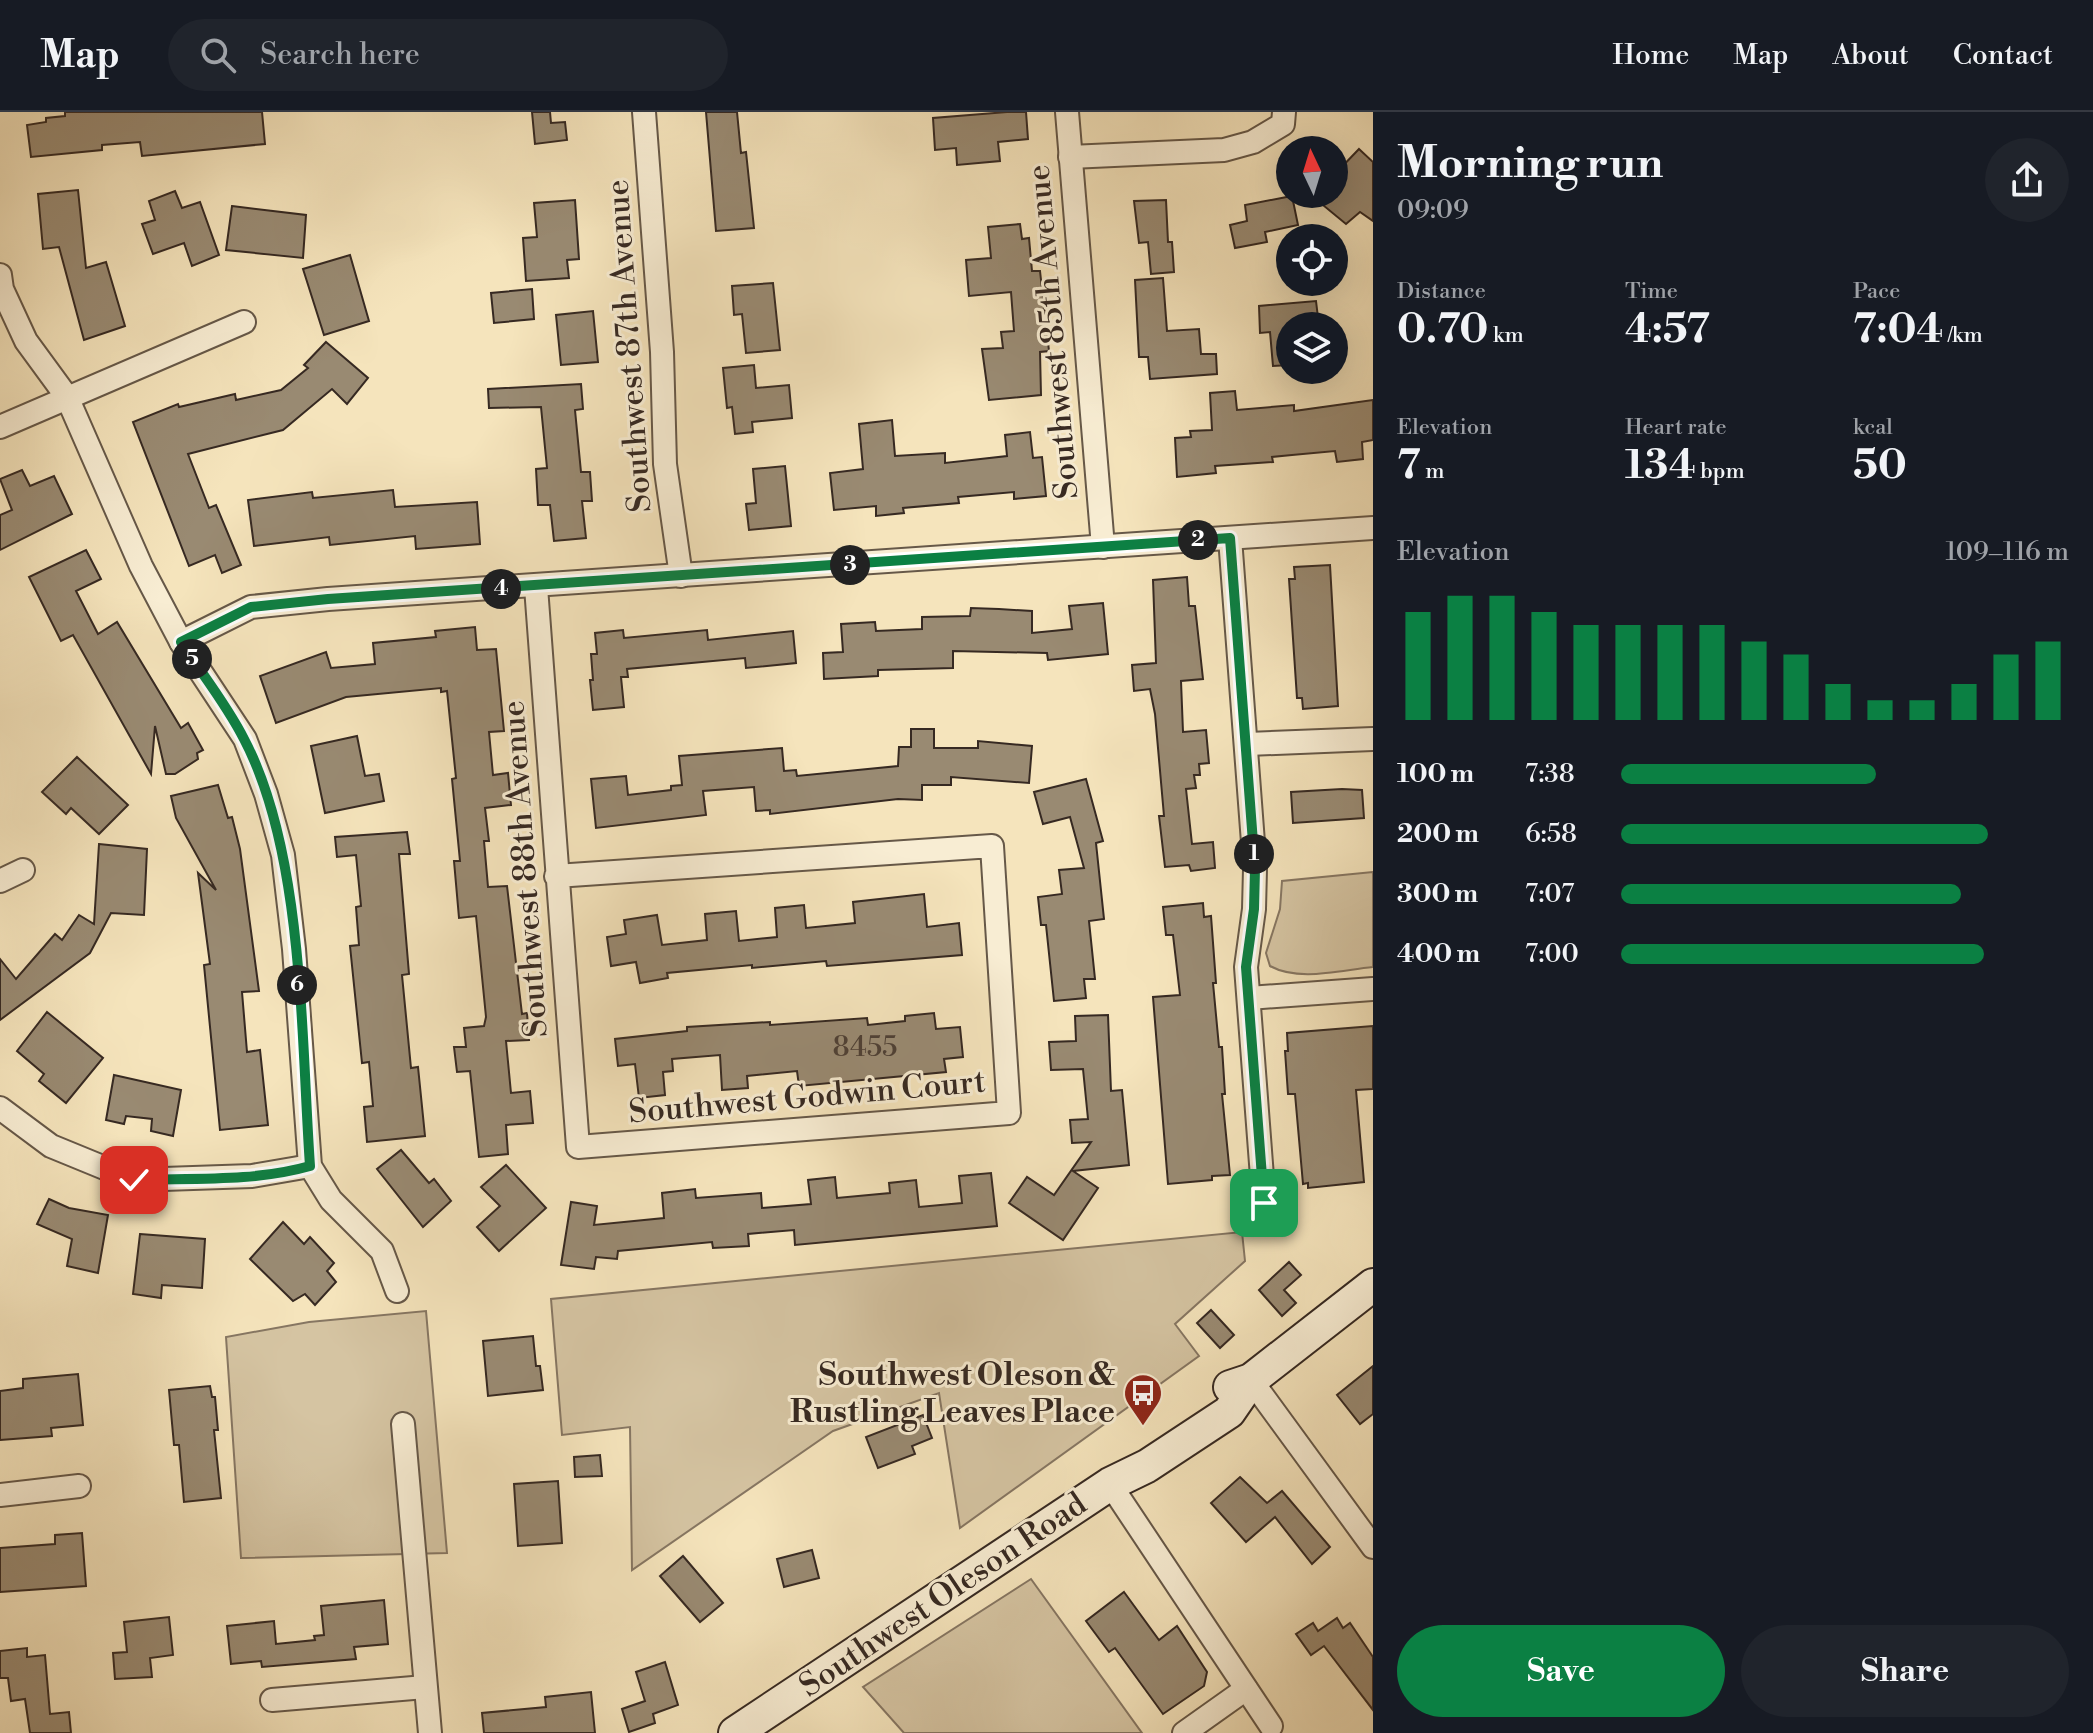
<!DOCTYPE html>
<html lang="en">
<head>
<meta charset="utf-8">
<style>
	:root { --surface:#171b24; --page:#20242c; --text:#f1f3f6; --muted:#9ea1a6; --line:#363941; --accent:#0b8043 }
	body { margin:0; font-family:"Libre Bodoni",serif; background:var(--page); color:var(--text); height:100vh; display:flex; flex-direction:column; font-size:30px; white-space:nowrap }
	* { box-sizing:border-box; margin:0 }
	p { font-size:26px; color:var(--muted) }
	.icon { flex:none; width:44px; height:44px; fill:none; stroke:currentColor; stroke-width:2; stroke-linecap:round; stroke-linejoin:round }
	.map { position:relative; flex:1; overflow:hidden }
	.side { display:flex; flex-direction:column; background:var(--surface); width:720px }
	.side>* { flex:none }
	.needle { width:52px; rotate:356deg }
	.tools { position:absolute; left:1276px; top:24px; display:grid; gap:16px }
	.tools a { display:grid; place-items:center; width:72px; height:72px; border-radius:50%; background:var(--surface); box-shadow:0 8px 32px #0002; font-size:40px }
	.pin { position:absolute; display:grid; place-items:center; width:68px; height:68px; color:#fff; margin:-34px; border-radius:16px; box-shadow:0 4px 12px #0006 }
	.km { position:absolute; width:40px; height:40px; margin:-20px; border-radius:50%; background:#222; color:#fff; font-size:22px; line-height:40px; text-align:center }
	.round { display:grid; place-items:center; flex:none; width:84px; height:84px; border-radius:42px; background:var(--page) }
	.overview { display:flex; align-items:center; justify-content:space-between; height:136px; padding:0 24px }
	h1 { font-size:44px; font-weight:700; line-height:60px }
	.metrics { display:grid; grid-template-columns:repeat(3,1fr); gap:12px; height:136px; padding:8px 24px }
	.metrics div { display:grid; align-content:center }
	.metrics b { font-size:40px; font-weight:700 }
	.metrics small { font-size:22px; font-weight:400 }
	.metrics p { font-size:22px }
	.chart { height:224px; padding:16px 24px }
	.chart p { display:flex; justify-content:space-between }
	.chart svg { width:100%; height:144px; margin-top:8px; stroke:var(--accent); stroke-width:6 }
	.action { display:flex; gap:16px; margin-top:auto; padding:16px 24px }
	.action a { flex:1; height:92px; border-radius:48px; background:var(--accent); color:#fff; font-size:32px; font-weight:700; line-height:92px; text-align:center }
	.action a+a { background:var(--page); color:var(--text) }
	ul { padding:0 24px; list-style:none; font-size:26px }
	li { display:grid; grid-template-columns:128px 96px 1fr; align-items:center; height:60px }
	li i { height:20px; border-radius:10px; background:var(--accent) }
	header { display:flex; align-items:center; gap:48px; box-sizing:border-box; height:112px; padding:0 40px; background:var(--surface); border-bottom:2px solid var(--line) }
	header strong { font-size:38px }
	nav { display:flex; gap:44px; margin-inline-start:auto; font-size:28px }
	.search { width:560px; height:72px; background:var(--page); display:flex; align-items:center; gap:20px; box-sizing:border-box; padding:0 28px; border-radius:44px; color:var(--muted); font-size:30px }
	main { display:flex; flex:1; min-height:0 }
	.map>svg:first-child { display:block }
</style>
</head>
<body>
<header>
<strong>Map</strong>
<div class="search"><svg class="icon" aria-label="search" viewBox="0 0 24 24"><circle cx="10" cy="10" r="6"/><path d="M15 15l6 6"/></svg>Search here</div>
<nav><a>Home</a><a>Map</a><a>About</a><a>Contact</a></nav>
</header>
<main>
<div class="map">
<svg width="1373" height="1621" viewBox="0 0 1373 1621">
	<rect width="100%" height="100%" fill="#f5e4bc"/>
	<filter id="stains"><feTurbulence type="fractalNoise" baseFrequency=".0025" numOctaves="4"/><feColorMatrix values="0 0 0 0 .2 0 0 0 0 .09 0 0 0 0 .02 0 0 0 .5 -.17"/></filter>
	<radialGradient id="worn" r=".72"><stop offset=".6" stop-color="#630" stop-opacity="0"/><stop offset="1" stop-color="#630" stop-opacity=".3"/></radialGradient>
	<!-- green -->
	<g fill="#d5c4a2" stroke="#867662" stroke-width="2">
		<path d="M1373,760V855C1341,858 1299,870 1270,854L1266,841L1280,797L1282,769Z"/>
		<polygon points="1242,1120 1245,1149 1175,1212 1199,1244 960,1416 939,1281 833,1319 632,1458 630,1315 562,1323 551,1187"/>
		<polygon points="426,1199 447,1441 241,1446 226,1225 309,1210"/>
		<polygon points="1031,1467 1142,1621 904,1621 863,1575"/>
	</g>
	<!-- building -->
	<g fill="#998a72" stroke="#362922" stroke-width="2">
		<polygon points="65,0 262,0 265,32 142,44 140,30 102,33 102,38 31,45 27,13 46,10 46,6 65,4"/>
		<polygon points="532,0 550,0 551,11 565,10 567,28 535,32"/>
		<polygon points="706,0 737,0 741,41 746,40 754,116 716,119"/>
		<polygon points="1007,0 1026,0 1028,27 998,30 1000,49 957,53 956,36 935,38 933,6"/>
		<polygon points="1359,37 1373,50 1373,109 1360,100 1346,112 1318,89 1324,82 1334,82 1334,63"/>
		<polygon points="78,78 86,156 106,150 125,214 84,228 59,135 43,137 38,82"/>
		<polygon points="175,79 182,96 200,90 219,143 192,154 184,131 153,142 142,112 155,108 149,89"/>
		<polygon points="1292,84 1298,113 1265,120 1267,130 1235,136 1230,113 1247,109 1245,93"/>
		<polygon points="575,88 579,147 567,148 569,166 526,169 523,126 537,125 534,91"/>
		<polygon points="1166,88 1168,130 1172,130 1174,160 1151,162 1148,130 1139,131 1134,89"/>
		<polygon points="232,94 306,103 303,146 226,138"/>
		<polygon points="1020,112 1022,127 1029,126 1032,159 1040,159 1049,239 1040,240 1041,283 989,288 982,237 1003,236 1001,220 1014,219 1011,180 969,184 966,148 991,146 988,115"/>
		<polygon points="350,143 369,209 324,223 303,157"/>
		<polygon points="1163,166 1167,219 1199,217 1201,242 1216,242 1217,262 1150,267 1148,245 1139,245 1135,168"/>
		<polygon points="773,171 780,238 746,241 742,202 734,203 732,174"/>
		<polygon points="532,177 534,207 494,211 491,181"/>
		<polygon points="1316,189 1319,214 1290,214 1290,253 1273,254 1270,220 1260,221 1259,194"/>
		<polygon points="593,199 598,250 561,253 556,203"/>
		<polygon points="326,230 368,266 347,292 332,277 283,318 188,342 209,396 216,393 241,453 222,461 215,443 189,454 133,310 178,292 179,295 235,282 236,288 281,278 308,256 304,253"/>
		<polygon points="754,253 756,276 789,273 792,306 752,310 753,320 735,322 732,295 727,296 723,256"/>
		<polygon points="581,272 583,297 575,298 581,360 590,360 592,389 582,389 586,426 554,429 550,393 538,393 536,357 547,356 541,295 489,296 488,277"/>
		<polygon points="1235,279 1237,298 1294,293 1294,299 1373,288 1373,328 1362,330 1363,347 1337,350 1335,339 1292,343 1272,345 1273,350 1215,354 1216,361 1177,365 1175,326 1191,325 1190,319 1212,318 1210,281"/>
		<polygon points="892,308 895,344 945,341 945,351 1007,344 1005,323 1030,320 1033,346 1042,345 1046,384 1014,387 1014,380 958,385 959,391 903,396 904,401 876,404 876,394 834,398 830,361 863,357 859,312"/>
		<polygon points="785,354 791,414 749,418 746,392 756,391 753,357"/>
		<polygon points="22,358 30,374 54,364 72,402 0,438 0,403 12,398 0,367"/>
		<polygon points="393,378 395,395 477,390 480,432 416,437 415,424 330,433 329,425 254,434 248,388 312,380 313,386"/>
		<polygon points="86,438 101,467 76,479 98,522 117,510 181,616 188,611 203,638 197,641 198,647 175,662 166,662 155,614 151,662 73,523 61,529 29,465"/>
		<polygon points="1330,453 1338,594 1303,597 1302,586 1297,586 1289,467 1295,467 1294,455"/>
		<polygon points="1187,465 1189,494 1195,494 1203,567 1181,569 1183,620 1206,618 1209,651 1199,652 1200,663 1194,663 1196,676 1186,677 1192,732 1213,730 1215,756 1191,759 1189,753 1165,755 1159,704 1164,704 1155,602 1150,577 1134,579 1132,553 1156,551 1153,468"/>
		<polygon points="1103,491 1108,542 1048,548 1047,541 953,539 953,556 878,558 878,564 824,567 823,541 843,540 841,512 875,510 876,519 922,517 922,505 970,504 971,496 999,497 1032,499 1032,521 1072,517 1069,494"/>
		<polygon points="475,515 477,538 496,537 504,619 489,620 493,663 508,661 511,693 485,696 489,729 484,729 488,775 507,774 522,902 527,901 529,928 506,929 511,981 530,979 533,1011 506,1013 508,1042 479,1045 470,959 457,960 454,935 466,935 464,916 484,914 486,905 476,804 459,806 454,749 460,749 452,667 456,666 447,579 441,580 441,576 346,585 276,611 260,564 326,540 331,556 375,552 373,531 436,525 435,519"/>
		<polygon points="623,518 624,526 707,518 708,528 793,519 796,551 746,556 745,546 627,557 628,565 621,565 624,595 593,598 590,568 593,568 591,542 597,542 595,521"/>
		<polygon points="911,617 934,617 934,636 978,636 978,629 1032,634 1029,671 951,665 951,673 922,673 922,688 898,687 770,702 770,698 756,699 754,675 703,679 706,703 596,716 591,667 626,664 628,683 671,678 671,674 682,673 679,644 782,636 784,659 796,658 797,664 898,654 899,635 911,635"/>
		<polygon points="357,624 365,664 379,662 384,689 325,701 311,634"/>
		<polygon points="77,645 128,693 99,722 71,696 66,702 42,680"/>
		<polygon points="1086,667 1103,729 1096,731 1104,807 1089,809 1095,867 1084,867 1086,886 1054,889 1046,813 1041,813 1038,785 1062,782 1059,758 1084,756 1070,705 1043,712 1034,680"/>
		<polygon points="218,673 228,706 232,705 240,737 259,879 242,880 247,940 260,938 268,1013 220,1018 204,853 210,852 198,761 216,778 176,706 171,684"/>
		<polygon points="1342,677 1362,678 1364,706 1293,711 1291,680"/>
		<polygon points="407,720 410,742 399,742 409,862 402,863 411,956 418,955 425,1024 367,1030 364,995 373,994 369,950 362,951 350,834 359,833 356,795 361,794 356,743 337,745 335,725"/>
		<polygon points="99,732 147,737 144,803 111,801 90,841 0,908 0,847 16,867 55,822 62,828 79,803 94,812"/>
		<polygon points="924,782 927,815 959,811 962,843 827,854 826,849 752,856 752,853 667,861 668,866 640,871 636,850 611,854 607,825 626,822 624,808 657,803 662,833 707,828 705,802 736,799 739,829 777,825 775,796 804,793 806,816 855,811 853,790"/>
		<polygon points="1203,791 1204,805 1211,804 1216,871 1213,871 1219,935 1222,935 1225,982 1222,982 1230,1063 1212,1064 1212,1068 1168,1072 1153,885 1180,883 1173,823 1166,823 1163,795"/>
		<polygon points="47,900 103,946 66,991 39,969 44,962 17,939"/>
		<polygon points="934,901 936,917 960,915 963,945 944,947 946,960 799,974 797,959 747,964 748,976 722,978 720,943 672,947 673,959 663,960 665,983 639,986 635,952 618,954 615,927 687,919 687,915 770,910 770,913 867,906 868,913 905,909 905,904"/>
		<polygon points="1108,903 1111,979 1122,978 1129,1053 1073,1059 1098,1076 1063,1128 1009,1091 1027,1065 1054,1083 1091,1030 1072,1031 1070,1008 1088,1007 1083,957 1051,958 1049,930 1076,929 1075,904"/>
		<polygon points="1373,914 1373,977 1356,978 1364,1070 1308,1076 1308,1071 1303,1072 1295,982 1288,982 1285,939 1288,939 1287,921"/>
		<polygon points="114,963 181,978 173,1024 151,1019 152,1007 126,1004 124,1012 106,1008"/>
		<polygon points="401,1038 429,1071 434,1067 451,1089 423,1115 377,1057"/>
		<polygon points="506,1053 546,1096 499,1139 477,1115 500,1094 481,1075"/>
		<polygon points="991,1061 997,1114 795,1133 794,1118 748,1122 749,1134 713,1136 712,1130 618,1139 617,1147 596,1145 594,1157 561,1153 571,1090 597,1094 594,1113 664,1106 662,1081 695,1077 696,1086 761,1081 762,1096 811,1092 808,1068 835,1065 837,1086 890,1081 889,1071 916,1068 919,1095 962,1091 959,1064"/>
		<polygon points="49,1087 69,1096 108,1103 98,1161 67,1154 72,1127 37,1112"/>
		<polygon points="283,1110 304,1132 310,1125 334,1151 327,1159 336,1170 315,1193 305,1182 293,1189 250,1147"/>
		<polygon points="140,1122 205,1127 202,1176 162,1173 161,1186 133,1182"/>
		<polygon points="1289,1150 1301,1163 1284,1178 1296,1191 1282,1204 1259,1178"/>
		<polygon points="1211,1198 1234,1223 1220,1236 1197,1211"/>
		<polygon points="533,1224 536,1254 540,1254 543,1278 488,1284 483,1229"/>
		<polygon points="1373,1254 1373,1302 1360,1312 1337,1283"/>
		<polygon points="78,1262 83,1313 51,1316 52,1324 0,1328 0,1279 23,1276 23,1267"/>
		<polygon points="210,1274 212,1285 215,1285 218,1318 214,1318 221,1386 184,1390 179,1333 174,1333 169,1278"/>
		<polygon points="923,1303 932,1326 912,1334 915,1342 878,1356 866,1325"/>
		<polygon points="600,1343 602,1364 575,1365 574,1345"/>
		<polygon points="1240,1365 1267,1391 1282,1379 1330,1435 1312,1452 1275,1405 1246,1430 1211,1391"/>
		<polygon points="558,1369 562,1431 518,1434 514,1372"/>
		<polygon points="82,1421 86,1474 0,1480 0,1436 55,1432 55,1423"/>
		<polygon points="812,1438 819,1466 784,1475 777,1447"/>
		<polygon points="683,1444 723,1491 700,1510 660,1464"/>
		<polygon points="1124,1480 1159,1528 1177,1514 1207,1560 1204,1574 1163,1602 1115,1536 1109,1540 1086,1509"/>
		<polygon points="384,1488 388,1532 354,1535 356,1547 262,1555 261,1549 231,1552 227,1514 274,1509 276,1532 315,1528 314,1524 324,1523 321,1494"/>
		<polygon points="169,1505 173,1543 150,1546 152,1565 115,1567 113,1541 127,1540 124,1510"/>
		<polygon points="1337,1506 1343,1516 1350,1511 1373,1545 1373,1598 1324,1534 1311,1543 1296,1522 1313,1511 1318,1519"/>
		<polygon points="27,1536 27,1545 45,1543 50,1602 69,1600 71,1621 30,1621 25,1587 11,1589 8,1566 0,1566 0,1539"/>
		<polygon points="665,1550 678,1593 653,1602 655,1611 629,1620 622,1597 645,1589 636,1560"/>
		<polygon points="591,1580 595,1621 484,1621 482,1601 546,1595 545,1585"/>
	</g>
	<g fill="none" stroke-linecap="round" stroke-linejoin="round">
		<defs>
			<g id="minor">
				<polyline points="644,0 662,240 665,352 681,464"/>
				<polyline points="1067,0 1103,435"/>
				<polyline points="1070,45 1224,38 1253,30 1283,12 1284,0"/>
				<polyline points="0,163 2,177 26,229 67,285 141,454 181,530 245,627 266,682 283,743 294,837 310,1054 331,1088 382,1139 397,1179"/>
				<polyline points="0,315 244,210"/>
				<polyline points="1230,426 1255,757 1254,797 1246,855 1264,1091"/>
				<polyline points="536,475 578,1035 1009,1001 992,734 556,764"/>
				<polyline points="181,530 251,495 328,487 1373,416"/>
				<polyline points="1248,632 1373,627"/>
				<polyline points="0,769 23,758"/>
				<polyline points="1249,886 1373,877"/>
				<polyline points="0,996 51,1034 134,1068 252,1064 310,1054"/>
				<polyline points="1251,1268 1373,1435"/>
				<polyline points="403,1312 430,1621"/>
				<polyline points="1110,1372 1271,1614"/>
				<polyline points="0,1383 79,1374"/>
				<polyline points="272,1588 425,1575"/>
				<polyline points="1184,1621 1246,1577"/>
			</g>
			<g id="secondary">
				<polyline points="1230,1275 1251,1268 1373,1173"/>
				<polyline points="735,1621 1110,1372 1147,1354 1229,1300 1251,1268"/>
			</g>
		</defs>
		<!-- minor casing -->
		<use href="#minor" stroke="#665848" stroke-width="26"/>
		<!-- secondary casing -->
		<use href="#secondary" stroke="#362922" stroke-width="36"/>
		<!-- minor -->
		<use href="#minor" stroke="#f8edd3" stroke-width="22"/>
		<!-- secondary -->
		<use href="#secondary" stroke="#f8edd3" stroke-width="32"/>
	</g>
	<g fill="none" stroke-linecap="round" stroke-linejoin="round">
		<defs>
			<path id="route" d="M134,1068C192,1066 254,1070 310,1054C301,926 304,741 244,627C227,593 202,562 181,530L251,495L328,487L1230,426L1255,757L1254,797L1246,855L1264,1091"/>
		</defs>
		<!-- route casing -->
		<use href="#route" stroke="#fff" stroke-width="16"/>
		<!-- route -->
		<use href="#route" stroke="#0b8043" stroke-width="10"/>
	</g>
	<!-- icons -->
	<defs>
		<symbol id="bus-pin" viewBox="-11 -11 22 30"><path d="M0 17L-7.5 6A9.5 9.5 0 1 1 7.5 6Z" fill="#8f2418" stroke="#f8edd3"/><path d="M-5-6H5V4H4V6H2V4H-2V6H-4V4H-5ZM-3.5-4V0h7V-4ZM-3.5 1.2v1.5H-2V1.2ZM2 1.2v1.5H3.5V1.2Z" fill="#fff"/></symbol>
	</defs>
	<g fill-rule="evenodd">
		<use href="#bus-pin" x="1121" y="1259" width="44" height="60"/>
	</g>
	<g text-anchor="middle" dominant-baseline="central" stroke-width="6" stroke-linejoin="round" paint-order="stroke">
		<!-- number labels -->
		<g font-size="28" fill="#4f4136">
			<text x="865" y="935">8455</text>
		</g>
		<!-- street labels -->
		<g font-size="32" fill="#362922" stroke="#f8edd3">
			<text transform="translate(1053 220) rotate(-95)">Southwest 85th Avenue</text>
			<text transform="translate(629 234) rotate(-94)">Southwest 87th Avenue</text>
			<text transform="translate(525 757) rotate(-94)">Southwest 88th Avenue</text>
			<text transform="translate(807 985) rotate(-5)">Southwest Godwin Court</text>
			<text transform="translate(943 1483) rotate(-34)">Southwest Oleson Road</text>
		</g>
		<!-- poi labels -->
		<g font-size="32" font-weight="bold" fill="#362922" stroke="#f8edd3" text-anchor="end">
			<text x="1115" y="1263">Southwest Oleson &amp;<tspan x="1115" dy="37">Rustling Leaves Place</tspan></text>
		</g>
	</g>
	<rect width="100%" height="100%" filter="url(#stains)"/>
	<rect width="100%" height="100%" fill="url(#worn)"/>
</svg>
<div class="tools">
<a><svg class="needle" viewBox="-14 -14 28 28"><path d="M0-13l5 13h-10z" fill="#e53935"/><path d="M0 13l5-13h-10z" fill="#9ea1a6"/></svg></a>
<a><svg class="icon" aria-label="locate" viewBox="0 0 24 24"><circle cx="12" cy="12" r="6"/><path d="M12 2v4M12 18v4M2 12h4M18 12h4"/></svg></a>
<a><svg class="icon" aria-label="layers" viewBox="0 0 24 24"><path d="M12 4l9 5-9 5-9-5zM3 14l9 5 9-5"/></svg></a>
</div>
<div class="pin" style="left:1264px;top:1091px;background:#1e9e55"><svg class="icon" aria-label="arrive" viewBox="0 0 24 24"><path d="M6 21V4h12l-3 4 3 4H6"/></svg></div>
<div class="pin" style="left:134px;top:1068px;background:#d93025"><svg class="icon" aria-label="check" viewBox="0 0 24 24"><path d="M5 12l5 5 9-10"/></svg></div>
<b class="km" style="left:1254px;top:742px">1</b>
<b class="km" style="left:1198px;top:428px">2</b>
<b class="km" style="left:850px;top:453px">3</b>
<b class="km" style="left:501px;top:477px">4</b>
<b class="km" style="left:192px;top:547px">5</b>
<b class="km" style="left:297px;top:873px">6</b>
</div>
<section class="side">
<div class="overview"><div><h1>Morning run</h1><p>09:09</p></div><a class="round"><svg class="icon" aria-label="share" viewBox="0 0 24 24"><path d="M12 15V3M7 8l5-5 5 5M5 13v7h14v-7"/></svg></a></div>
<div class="metrics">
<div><p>Distance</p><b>0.70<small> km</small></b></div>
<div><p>Time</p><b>4:57</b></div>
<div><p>Pace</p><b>7:04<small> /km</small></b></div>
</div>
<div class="metrics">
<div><p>Elevation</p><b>7<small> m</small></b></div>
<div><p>Heart rate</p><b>134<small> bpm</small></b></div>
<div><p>kcal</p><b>50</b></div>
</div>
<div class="chart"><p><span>Elevation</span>109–116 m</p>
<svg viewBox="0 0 160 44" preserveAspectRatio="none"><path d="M5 44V11M15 44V6M25 44V6M35 44V11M45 44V15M55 44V15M65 44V15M75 44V15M85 44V20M95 44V24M105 44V33M115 44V38M125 44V38M135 44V33M145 44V24M155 44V20"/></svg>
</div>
<ul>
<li><b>100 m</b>7:38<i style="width:57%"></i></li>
<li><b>200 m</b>6:58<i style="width:82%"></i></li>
<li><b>300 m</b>7:07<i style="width:76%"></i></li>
<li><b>400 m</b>7:00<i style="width:81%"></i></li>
</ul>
<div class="action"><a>Save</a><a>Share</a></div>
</section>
</main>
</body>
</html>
